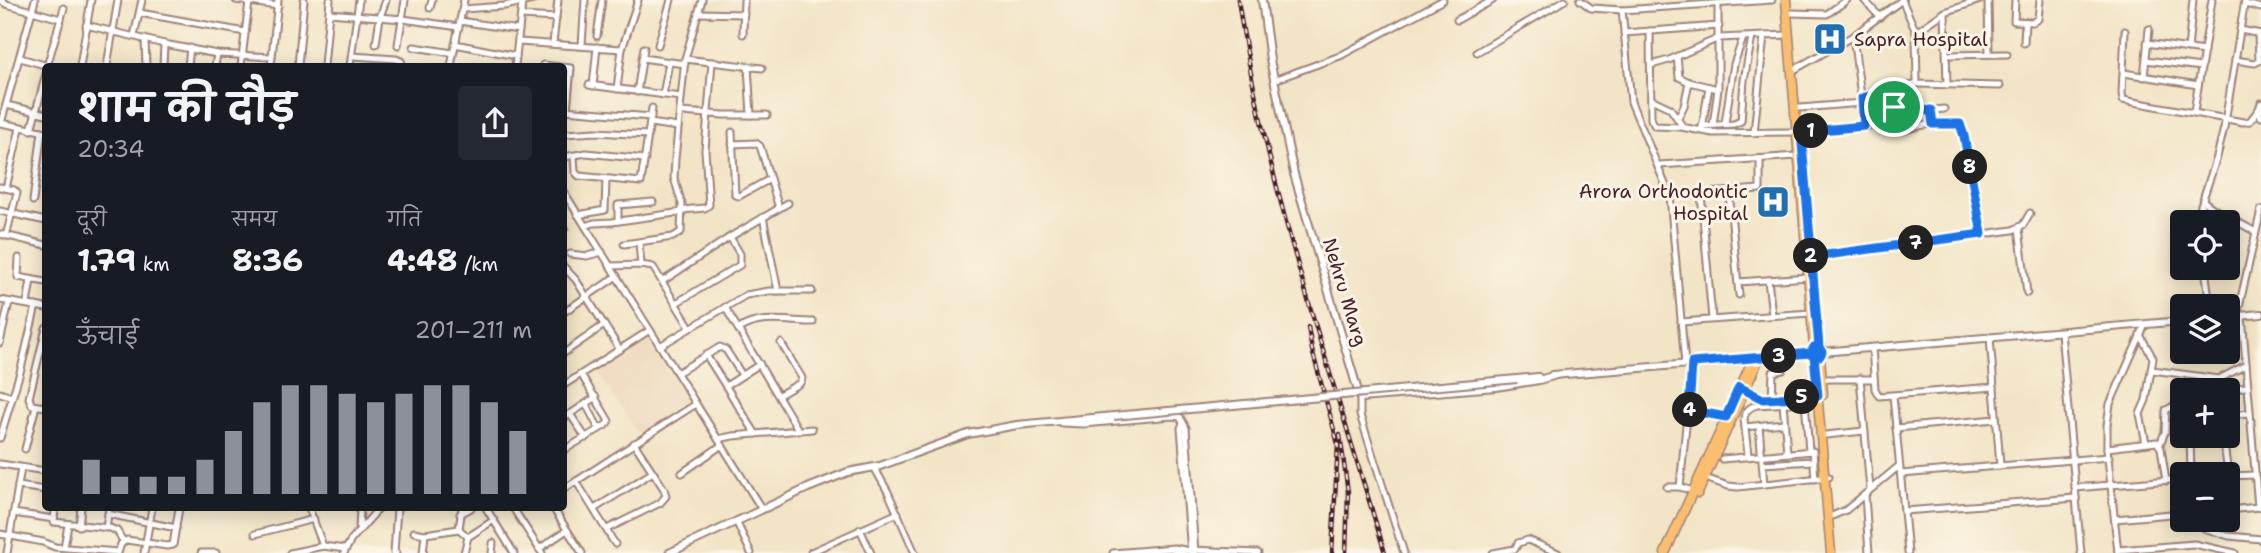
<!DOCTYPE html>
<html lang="hi">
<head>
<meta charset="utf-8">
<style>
	:root { --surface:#171b24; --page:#242831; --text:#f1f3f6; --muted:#9ea1a6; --accent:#8c9099 }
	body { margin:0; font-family:"Shantell Sans","Playpen Sans Deva",sans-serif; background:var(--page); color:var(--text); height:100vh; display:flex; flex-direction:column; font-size:26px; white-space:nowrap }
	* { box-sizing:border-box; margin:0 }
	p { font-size:23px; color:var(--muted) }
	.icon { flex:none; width:38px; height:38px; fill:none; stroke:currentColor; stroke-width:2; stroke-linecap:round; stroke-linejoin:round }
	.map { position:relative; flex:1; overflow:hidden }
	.panel { position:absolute; left:42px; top:63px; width:525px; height:448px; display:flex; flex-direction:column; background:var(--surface); border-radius:7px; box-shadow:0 4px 18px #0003 }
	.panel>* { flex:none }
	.tools { position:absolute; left:2170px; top:210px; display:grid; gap:14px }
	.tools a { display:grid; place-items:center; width:70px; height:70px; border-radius:7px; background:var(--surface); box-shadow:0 4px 18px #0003; font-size:35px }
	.pin { position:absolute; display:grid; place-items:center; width:60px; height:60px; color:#fff; margin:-30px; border:4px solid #fff; border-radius:50%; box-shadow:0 2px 7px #0007 }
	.km { position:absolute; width:35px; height:35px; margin:-18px; border-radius:50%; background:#222; color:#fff; font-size:19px; line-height:35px; text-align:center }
	.round { display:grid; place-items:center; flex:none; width:74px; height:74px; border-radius:7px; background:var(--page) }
	.headline { display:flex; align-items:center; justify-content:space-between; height:119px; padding:0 35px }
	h1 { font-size:38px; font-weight:700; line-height:52px }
	.figures { display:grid; grid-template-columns:repeat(3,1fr); gap:10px; height:119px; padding:7px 35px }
	.figures div { display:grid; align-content:center }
	.figures b { font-size:30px; font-weight:700 }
	.figures small { font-size:19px; font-weight:400 }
	.figures p { font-size:19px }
	.chart { height:196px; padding:14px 35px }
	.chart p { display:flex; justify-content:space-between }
	.chart svg { width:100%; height:126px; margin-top:7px; stroke:var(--accent); stroke-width:6 }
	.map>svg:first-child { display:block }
</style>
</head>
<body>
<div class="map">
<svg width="2261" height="553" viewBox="0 0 2261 553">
	<rect width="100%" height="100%" fill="#fcf5e5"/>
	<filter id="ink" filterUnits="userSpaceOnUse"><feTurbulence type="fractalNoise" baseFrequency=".0143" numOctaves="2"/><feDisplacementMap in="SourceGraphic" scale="14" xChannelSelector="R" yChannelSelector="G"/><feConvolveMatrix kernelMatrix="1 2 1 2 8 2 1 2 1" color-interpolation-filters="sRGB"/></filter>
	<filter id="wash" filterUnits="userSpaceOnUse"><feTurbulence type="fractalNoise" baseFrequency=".00686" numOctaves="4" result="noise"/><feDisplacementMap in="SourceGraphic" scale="28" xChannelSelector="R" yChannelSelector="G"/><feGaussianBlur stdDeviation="1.57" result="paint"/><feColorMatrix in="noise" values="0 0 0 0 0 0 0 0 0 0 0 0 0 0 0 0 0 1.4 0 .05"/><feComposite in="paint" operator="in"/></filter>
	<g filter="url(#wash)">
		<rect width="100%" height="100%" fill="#f2e4c6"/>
		<!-- built -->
		<polygon fill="#edd7bb" points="648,339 689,404 638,435 597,370"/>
	</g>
	<g filter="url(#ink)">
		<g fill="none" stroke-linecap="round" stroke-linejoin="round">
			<defs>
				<g id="minor">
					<polyline points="1,0 6,4 61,19"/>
					<polyline points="236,0 278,6"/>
					<polyline points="1580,0 1591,8 1622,10 1772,0"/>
					<polyline points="1864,0 1880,17"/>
					<polyline points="1902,0 1916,32 1917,84 2000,86"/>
					<polyline points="1988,0 1989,54"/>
					<polyline points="2015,0 2014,21 2033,22 2038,19 2040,0"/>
					<polyline points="2245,4 2261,8"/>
					<polyline points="430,8 432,0"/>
					<polyline points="463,9 504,6 533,0"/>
					<polyline points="1622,10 1631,102 1670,196 1685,364"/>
					<polyline points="1945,12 1947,85"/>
					<polyline points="140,13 245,32"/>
					<polyline points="329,13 403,19 459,27"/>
					<polyline points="698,13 744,14"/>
					<polyline points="1792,13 1827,14 1847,0"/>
					<polyline points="521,16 556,18"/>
					<polyline points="1457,20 1493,0"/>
					<polyline points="460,21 519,30"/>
					<polyline points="86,25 164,44 217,54 272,57"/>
					<polyline points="2240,30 2261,34"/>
					<polyline points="1650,31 1651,119 1655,126 1681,127 1713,133 1796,132"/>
					<polyline points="2125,31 2122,93 2123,100 2243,122 2250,121 2259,109 2261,109"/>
					<polyline points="1916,32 1945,12 1980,0"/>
					<polyline points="1624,33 1719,26"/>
					<polyline points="743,34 744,0"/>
					<polyline points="134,36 142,0"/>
					<polyline points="597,36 602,0"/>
					<polyline points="1853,36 1865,126"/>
					<polyline points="145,39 146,66"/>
					<polyline points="518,42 622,49"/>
					<polyline points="553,43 558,0"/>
					<polyline points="2024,43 2025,22"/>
					<polyline points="2147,43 2204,51"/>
					<polyline points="376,44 380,17 386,0"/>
					<polyline points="455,44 516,56"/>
					<polyline points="398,45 405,0"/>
					<polyline points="582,45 585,0"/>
					<polyline points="658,45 671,0"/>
					<polyline points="414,47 453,53"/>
					<polyline points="2188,49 2193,0"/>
					<polyline points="1477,52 1565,0"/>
					<polyline points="1947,55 2007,54"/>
					<polyline points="352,56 396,59 401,61 403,66"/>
					<polyline points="1677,56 1679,77 1689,82 1718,89"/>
					<polyline points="20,58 48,66"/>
					<polyline points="642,58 685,64"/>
					<polyline points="685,59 762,68"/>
					<polyline points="2146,60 2201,67"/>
					<polyline points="2235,60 2255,63 2259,61 2258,34"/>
					<polyline points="543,65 571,68 567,110"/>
					<polyline points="1651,65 1669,60 1719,38 1789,35"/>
					<polyline points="47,66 64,8"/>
					<polyline points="80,66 91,0"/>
					<polyline points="107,66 118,0"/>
					<polyline points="163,66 164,44"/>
					<polyline points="188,66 190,48"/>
					<polyline points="215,66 217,54"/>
					<polyline points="241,66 249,2"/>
					<polyline points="271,66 278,0"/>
					<polyline points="298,66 304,0"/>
					<polyline points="324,66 330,0"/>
					<polyline points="350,66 359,0"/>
					<polyline points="451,66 464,0"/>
					<polyline points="515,66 522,3"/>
					<polyline points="748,66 751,115"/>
					<polyline points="1792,71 1853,36 1902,0"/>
					<polyline points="2124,73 2198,85"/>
					<polyline points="2144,77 2149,29"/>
					<polyline points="1274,80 1340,56 1443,0"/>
					<polyline points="589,85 681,97"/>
					<polyline points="593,86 597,47"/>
					<polyline points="617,89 622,49 638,0"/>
					<polyline points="1896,89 1894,107 1896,114 1944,109"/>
					<polyline points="637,92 644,48"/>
					<polyline points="663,95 669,62"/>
					<polyline points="1862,98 1917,84"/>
					<polyline points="1651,99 1670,108 1683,127"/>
					<polyline points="2261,103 2259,109 2261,117"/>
					<polyline points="6,105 46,114"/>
					<polyline points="1800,108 1862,103"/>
					<polyline points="564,110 651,117"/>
					<polyline points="680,112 724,115 767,115"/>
					<polyline points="2194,112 2212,0"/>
					<polyline points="1678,118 1684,106 1689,82"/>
					<polyline points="1,123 35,0"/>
					<polyline points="1,123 46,132"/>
					<polyline points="650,123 678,127"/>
					<polyline points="1725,123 1734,64 1743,38"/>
					<polyline points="1713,125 1718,89 1718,4"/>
					<polyline points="1702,126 1734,124 1741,121 1744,80 1752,37"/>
					<polyline points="1702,128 1709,87"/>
					<polyline points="31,130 46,74"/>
					<path d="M1903,130C1920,126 1943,119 1960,124L1964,136L1982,234"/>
					<polyline points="732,132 735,195 739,196 770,179"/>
					<polyline points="1801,132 1870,126"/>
					<polyline points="1754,133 1764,36"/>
					<polyline points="564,134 596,132 648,135"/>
					<polyline points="732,144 756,143 760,146 779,208"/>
					<polyline points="574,156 575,172 579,176 641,182 652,108"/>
					<polyline points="564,157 586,153 645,159"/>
					<polyline points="1659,165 1798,156"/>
					<polyline points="0,187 14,190 17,193 6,236"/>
					<polyline points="6,188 20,128"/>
					<polyline points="564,192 761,508"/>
					<polyline points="1729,192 1739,295"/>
					<polyline points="1701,194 1712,319"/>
					<polyline points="1670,196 1760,189 1760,159"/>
					<path d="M2203,200C2213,212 2241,222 2255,232"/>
					<polyline points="33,201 42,131"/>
					<polyline points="682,210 705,208 709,205 705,150 712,62"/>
					<polyline points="0,211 46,221"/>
					<polyline points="578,215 605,210 606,179"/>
					<polyline points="763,217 778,291"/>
					<polyline points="618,221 618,205 653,202"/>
					<polyline points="2199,222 2201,205 2217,157 2224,128 2245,0"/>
					<polyline points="585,226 594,223 612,222 682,212"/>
					<polyline points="564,228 565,228"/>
					<polyline points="2019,228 2027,293"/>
					<polyline points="0,234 46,245"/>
					<polyline points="639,243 641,265"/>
					<polyline points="624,244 673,237 681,232 682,204 674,178 675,159 685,59 702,0"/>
					<polyline points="570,254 587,256 602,252"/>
					<polyline points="1811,257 2013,230 2023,225 2030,213"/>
					<polyline points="19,258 18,277 46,282"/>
					<polyline points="611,266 641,265 653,267 690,327"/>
					<polyline points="564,267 576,280 620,350"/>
					<polyline points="2205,268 2210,306"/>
					<polyline points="1768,280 1772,315"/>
					<polyline points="663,281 730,237 788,203"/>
					<polyline points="1738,282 1808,277"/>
					<polyline points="0,300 46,308"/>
					<polyline points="676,303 740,265 740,254 730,237"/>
					<polyline points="27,304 31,280"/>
					<polyline points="725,307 799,431"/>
					<polyline points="564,312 617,276"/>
					<polyline points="2237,316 2261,210"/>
					<polyline points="2242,316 2258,507"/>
					<polyline points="1681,322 1811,313"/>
					<polyline points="46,328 29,398 32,405 46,407"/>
					<path d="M739,329C759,315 790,322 813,322"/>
					<polyline points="2061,332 2081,553"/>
					<polyline points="2140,335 2153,358 2146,400 2140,414 2146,443"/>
					<polyline points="1990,337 2000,465"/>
					<polyline points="0,343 9,302"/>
					<polyline points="660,346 746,295 769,291 812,291"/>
					<polyline points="1872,348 1875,389 1879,396 1994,387"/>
					<polyline points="564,353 604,325"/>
					<polyline points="706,355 756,434"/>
					<polyline points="2152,370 2219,379 2246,365"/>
					<polyline points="677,373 720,347 726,350 742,375"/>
					<polyline points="1860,378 1870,489"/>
					<polyline points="1822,379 1874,379"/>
					<polyline points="564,385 650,330"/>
					<polyline points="726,386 760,364"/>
					<polyline points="1743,389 1763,399 1818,396"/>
					<polyline points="2194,390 2248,387"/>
					<polyline points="0,393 12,397"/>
					<polyline points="779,395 800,383 802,378 781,343"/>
					<polyline points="1893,396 1908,553"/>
					<polyline points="1360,398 1360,415 1404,553"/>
					<polyline points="1772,399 1773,372 1783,370"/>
					<polyline points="1805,402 1809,451"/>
					<polyline points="1783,403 1787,452"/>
					<polyline points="586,404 599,429"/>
					<polyline points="1689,410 1726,417"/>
					<polyline points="570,414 586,438"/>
					<polyline points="2228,415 2250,413"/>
					<polyline points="564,418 596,397"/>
					<polyline points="1061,423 1084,424 1172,416 1180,417 1186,428 1195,553"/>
					<polyline points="1183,423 1181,428 1191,553"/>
					<polyline points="1759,426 1764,484"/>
					<polyline points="1745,427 1784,423"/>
					<polyline points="1896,428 1996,419"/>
					<polyline points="1826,435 1864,431"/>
					<polyline points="2190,436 2191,474"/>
					<polyline points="2223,436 2228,474"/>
					<polyline points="0,438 21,369 36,306"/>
					<polyline points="718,439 733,436 812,429"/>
					<polyline points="2160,444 2165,432 2166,410 2172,407 2182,407"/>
					<polyline points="2107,448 2107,425 2110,404 2145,325"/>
					<polyline points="25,449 36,406"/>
					<polyline points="564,450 606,425 609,421 581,374"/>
					<path d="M1748,455L1744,419C1745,411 1749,407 1757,405L1818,401"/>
					<polyline points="1722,459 1813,451 1815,479"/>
					<polyline points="0,464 46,471"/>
					<polyline points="1763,464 1814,461"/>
					<polyline points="874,467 888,492 915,553"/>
					<polyline points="682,473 722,445"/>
					<polyline points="1901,474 2109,457"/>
					<polyline points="2228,476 2255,475"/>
					<polyline points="1705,478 1728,486 1738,487 1829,477"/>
					<polyline points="576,481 615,544"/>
					<polyline points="18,486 46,490"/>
					<polyline points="1667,487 1680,487 1693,491"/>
					<polyline points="1680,487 1692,364"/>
					<polyline points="2075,488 2182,479"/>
					<polyline points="564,489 696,404"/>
					<polyline points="1865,495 1869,553"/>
					<polyline points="55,508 54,522 110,528 117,531 123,541"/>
					<polyline points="309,508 323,546"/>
					<polyline points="462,508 459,529 468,537"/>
					<polyline points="486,508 514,553"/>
					<polyline points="513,508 542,553"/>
					<polyline points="553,508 582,553"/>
					<polyline points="594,509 653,472"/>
					<polyline points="2228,510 2259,507"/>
					<polyline points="1904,511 2076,498"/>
					<polyline points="13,513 54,519"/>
					<polyline points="108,514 176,528"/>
					<polyline points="460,514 471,508"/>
					<polyline points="1832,516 1846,510 1899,466"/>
					<polyline points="2115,519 2182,513"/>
					<polyline points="736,521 751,553"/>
					<polyline points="79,526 81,508"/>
					<polyline points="106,528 109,508"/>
					<polyline points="2204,528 2229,536 2261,539"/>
					<polyline points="607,529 660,503 666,496 664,489 634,443"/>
					<polyline points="860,529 871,553"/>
					<polyline points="359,530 360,508"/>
					<polyline points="414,532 425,534 459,529"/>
					<polyline points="0,534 43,542 55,547 118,552"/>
					<polyline points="255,534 314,519"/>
					<polyline points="64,547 68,525"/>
					<polyline points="539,549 567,530"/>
					<polyline points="2118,550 2194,544 2235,553"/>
					<polyline points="811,552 898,513"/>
					<polyline points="7,553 21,468"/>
					<polyline points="118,553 121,544 127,540 167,546 173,545 179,508"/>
					<polyline points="144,553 152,508"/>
					<polyline points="201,553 216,553"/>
					<polyline points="290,553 323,546 345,549"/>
					<polyline points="344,553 351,540 379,508"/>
					<polyline points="396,553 394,553 397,508"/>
					<polyline points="423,553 425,534"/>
					<polyline points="464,553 468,537 494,520"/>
					<polyline points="492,553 493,543"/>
					<polyline points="1113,553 1174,548 1185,550"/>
					<polyline points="1173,553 1191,550 1258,553"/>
					<polyline points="1493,553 1515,549 1518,543 1528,540 1558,553"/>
					<polyline points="2118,553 2107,448 2157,442 2161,448 2166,481"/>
				</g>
				<g id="tertiary">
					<polyline points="1262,0 1270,60 1294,174 1360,398 1496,387 1539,380 1556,375"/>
					<polyline points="2228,317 2261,314"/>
					<polyline points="1822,352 2182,321"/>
					<polyline points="1552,375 1753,359"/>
					<polyline points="1517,379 1538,377"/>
					<polyline points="669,553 808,488 848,472 880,466 968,434 1017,425 1114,416"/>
				</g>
				<g id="primary">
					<polyline points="1786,0 1814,347"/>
					<circle cx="1817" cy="352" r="5.5"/>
					<polyline points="1814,356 1831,553"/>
					<polyline points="1820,356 1823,395"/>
					<polyline points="1698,493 1758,361"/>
					<polyline points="1665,553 1753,359 1811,353"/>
				</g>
			</defs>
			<!-- minor casing -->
			<use href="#minor" stroke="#9e8278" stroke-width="9"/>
			<!-- tertiary casing -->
			<use href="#tertiary" stroke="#9e8278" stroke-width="10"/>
			<!-- primary casing -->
			<use href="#primary" stroke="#9e8278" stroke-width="11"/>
			<!-- minor -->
			<use href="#minor" stroke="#fff" stroke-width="5"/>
			<!-- tertiary -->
			<use href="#tertiary" stroke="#fff" stroke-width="6"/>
			<!-- primary -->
			<use href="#primary" stroke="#fbbe6e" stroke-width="8"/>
			<defs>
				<g id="rail">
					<path d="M1238,0C1267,189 1330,370 1385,553"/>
					<polyline points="1308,327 1312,350 1338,444 1332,553"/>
					<polyline points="1340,435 1348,492 1346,553"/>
				</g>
			</defs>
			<!-- rail casing -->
			<use href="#rail" stroke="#4a1f2b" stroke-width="4.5"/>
			<!-- rail -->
			<use href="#rail" stroke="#fcf5e5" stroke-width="2" stroke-dasharray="5" stroke-linecap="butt"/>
			<defs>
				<polyline id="tertiary-bridge" points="1114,416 1517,379"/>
			</defs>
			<!-- tertiary-bridge casing -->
			<use href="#tertiary-bridge" stroke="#9e8278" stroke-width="10" stroke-linecap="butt"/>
			<!-- tertiary-bridge -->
			<use href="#tertiary-bridge" stroke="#fff" stroke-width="6"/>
		</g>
	</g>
	<g fill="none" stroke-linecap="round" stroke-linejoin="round" filter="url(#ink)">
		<defs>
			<polyline id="route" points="1894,107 1896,89 1862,98 1864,126 1801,132 1803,155 1819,347 1814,347 1811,353 1692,363 1689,410 1726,417 1739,387 1763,399 1818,396 1814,356 1820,356 1822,352 1819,347 1811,257 1982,234 1964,136 1960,124 1933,124 1931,110 1896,114 1894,107"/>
		</defs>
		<!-- route casing -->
		<use href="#route" stroke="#fff" stroke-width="14"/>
		<!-- route -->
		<use href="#route" stroke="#1a73e8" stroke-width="9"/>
	</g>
	<!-- icons -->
	<defs>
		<symbol id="hospital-square" viewBox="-11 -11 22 22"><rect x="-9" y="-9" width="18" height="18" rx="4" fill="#1f6fb2" stroke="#fcf5e5"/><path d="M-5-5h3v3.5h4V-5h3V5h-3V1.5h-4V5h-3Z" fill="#fff"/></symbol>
	</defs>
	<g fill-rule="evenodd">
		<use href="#hospital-square" x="1811" y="20" width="38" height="38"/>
		<use href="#hospital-square" x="1754" y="183" width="38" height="38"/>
	</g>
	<g text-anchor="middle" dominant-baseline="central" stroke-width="6" stroke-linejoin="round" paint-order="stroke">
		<!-- poi labels -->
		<g font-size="19" fill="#4a1f2b" stroke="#fcf5e5" text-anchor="start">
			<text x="1854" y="39">Sapra Hospital</text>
			<text x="1748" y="191" text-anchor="end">Arora Orthodontic<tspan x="1748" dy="22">Hospital</tspan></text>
		</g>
		<!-- street labels -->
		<g font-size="19" fill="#4a1f2b" stroke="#fcf5e5">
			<text transform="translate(1345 292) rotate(73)">Nehru Marg</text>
		</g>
	</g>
</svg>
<div class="tools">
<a><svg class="icon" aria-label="locate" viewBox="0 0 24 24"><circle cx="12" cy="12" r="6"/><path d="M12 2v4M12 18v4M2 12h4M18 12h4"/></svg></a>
<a><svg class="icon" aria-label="layers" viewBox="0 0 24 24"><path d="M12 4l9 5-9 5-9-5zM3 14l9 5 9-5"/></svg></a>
<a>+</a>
<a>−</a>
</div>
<div class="pin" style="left:1894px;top:107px;background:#1e9e55"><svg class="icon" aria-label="arrive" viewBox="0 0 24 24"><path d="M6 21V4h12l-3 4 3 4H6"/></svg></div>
<b class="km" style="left:1811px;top:131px">1</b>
<b class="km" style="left:1811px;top:256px">2</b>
<b class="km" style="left:1779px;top:356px">3</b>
<b class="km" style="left:1690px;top:410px">4</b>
<b class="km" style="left:1802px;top:397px">5</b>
<b class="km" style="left:1916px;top:243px">7</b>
<b class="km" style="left:1970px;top:167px">8</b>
<section class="panel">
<div class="headline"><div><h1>शाम की दौड़</h1><p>20:34</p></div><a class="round"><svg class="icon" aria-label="share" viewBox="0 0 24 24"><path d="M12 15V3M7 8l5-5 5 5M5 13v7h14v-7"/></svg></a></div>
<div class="figures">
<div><p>दूरी</p><b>1.79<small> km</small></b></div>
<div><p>समय</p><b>8:36</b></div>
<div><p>गति</p><b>4:48<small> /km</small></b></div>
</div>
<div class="chart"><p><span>ऊँचाई</span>201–211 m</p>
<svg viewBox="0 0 160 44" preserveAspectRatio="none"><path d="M5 44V32M15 44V38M25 44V38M35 44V38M45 44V32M55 44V22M65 44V12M75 44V6M85 44V6M95 44V9M105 44V12M115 44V9M125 44V6M135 44V6M145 44V12M155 44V22"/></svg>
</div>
</section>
</div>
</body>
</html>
